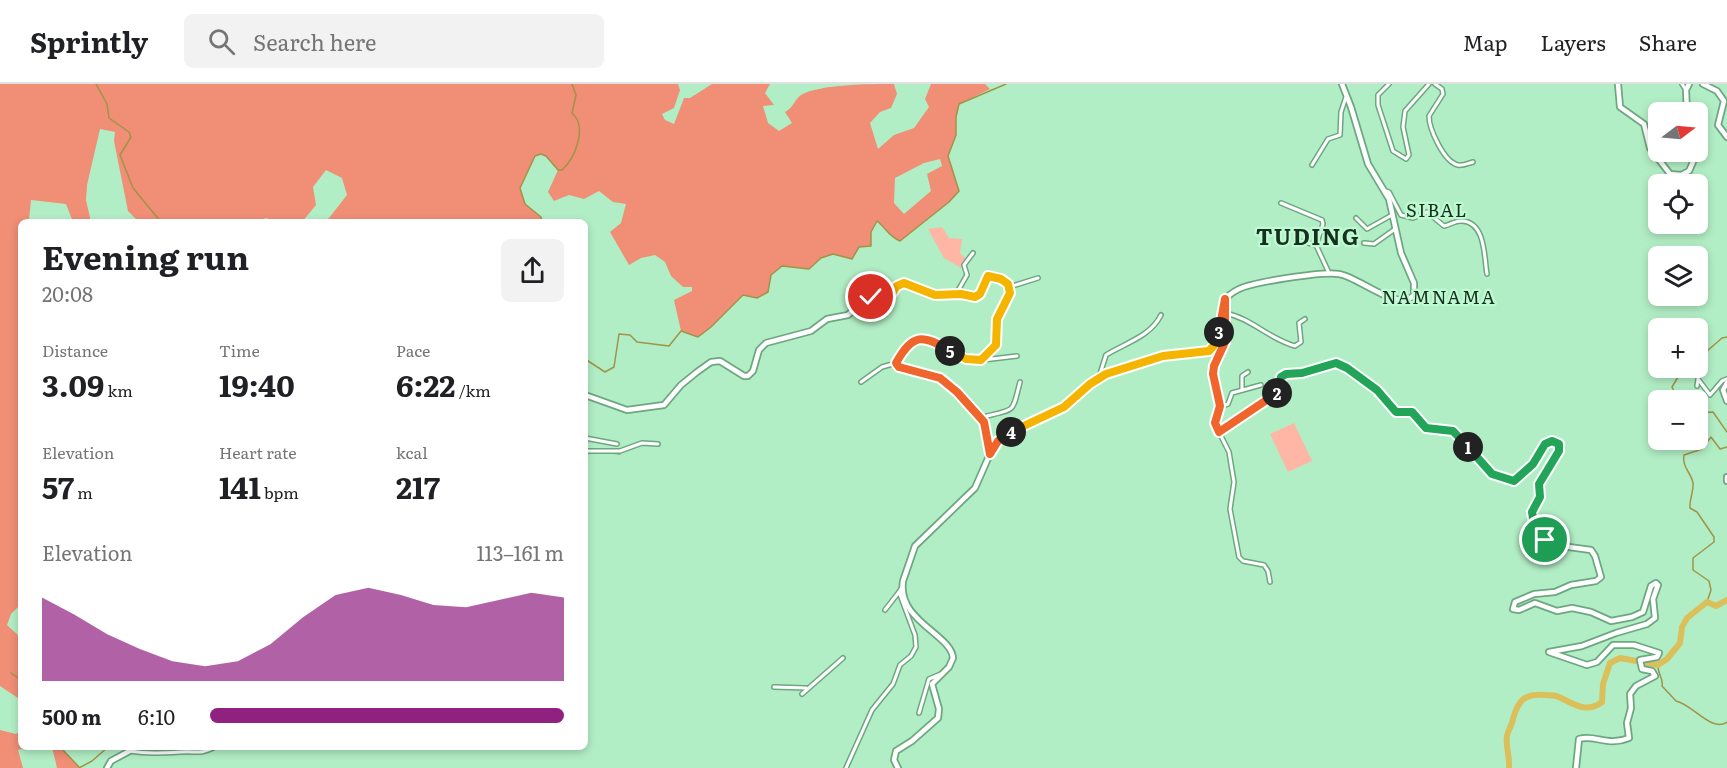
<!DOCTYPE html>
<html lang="en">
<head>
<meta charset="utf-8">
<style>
	:root { --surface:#fff; --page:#f2f2f2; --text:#202124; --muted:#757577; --line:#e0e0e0; --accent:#912181 }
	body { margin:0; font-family:Literata,serif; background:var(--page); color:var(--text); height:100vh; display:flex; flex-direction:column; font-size:22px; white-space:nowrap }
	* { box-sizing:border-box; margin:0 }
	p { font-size:20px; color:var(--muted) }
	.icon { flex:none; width:33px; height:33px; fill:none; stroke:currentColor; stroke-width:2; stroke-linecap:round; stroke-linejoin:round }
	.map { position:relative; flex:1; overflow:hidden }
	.panel { position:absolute; left:18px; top:135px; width:570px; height:531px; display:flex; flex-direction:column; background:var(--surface); border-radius:9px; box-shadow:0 3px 9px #0003 }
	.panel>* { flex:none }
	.needle { width:39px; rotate:74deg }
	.buttons { position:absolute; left:1648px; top:18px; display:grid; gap:12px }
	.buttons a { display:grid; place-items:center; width:60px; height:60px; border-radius:9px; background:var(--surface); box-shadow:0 3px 9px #0003; font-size:30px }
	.pin { position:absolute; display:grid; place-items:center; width:51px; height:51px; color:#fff; margin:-26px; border:3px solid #fff; border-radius:50%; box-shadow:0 2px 6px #0007 }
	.km { position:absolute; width:30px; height:30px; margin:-15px; border-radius:50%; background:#222; color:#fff; font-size:16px; line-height:30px; text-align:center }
	.round { display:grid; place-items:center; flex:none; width:63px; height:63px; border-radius:9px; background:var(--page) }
	.headline { display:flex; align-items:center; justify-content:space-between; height:102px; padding:0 24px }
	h1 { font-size:33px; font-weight:700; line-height:45px }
	.figures { display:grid; grid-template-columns:repeat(3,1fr); gap:9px; height:102px; padding:6px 24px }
	.figures div { display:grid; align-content:center }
	.figures b { font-size:30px; font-weight:700 }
	.figures small { font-size:16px; font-weight:400 }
	.figures p { font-size:16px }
	.chart { height:168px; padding:12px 24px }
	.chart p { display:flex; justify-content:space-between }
	.chart svg { width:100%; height:108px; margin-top:6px; fill:var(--accent); opacity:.7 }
	ul { padding:0 24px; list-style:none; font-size:20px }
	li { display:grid; grid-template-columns:96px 72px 1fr; align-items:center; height:45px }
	li i { height:15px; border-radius:8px; background:var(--accent) }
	header { display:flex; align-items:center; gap:36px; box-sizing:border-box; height:84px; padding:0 30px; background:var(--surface); border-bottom:2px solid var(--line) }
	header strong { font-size:28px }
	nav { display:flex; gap:33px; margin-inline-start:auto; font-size:21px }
	.search { width:420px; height:54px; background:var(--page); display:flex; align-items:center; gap:15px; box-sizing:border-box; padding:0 21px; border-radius:9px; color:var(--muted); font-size:22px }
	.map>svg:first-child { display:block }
</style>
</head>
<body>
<header>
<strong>Sprintly</strong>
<div class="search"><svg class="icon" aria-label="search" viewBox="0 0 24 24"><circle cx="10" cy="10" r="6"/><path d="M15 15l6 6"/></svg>Search here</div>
<nav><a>Map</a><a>Layers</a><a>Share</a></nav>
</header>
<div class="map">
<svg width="1727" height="684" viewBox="0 0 1727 684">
	<rect width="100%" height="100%" fill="#b2eec5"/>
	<!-- green -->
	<g fill="#ffb6a4">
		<polygon points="942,143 949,154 962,155 960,169 966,175 961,184 944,174 928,145"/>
		<polygon points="1294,339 1312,377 1288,388 1270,350"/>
	</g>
	<!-- forest -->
	<g fill="#f08e76" fill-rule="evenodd">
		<path d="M0,0H678L680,6L674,24L662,30L665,36L674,40L684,14H690L712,0H770L765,9L774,21L763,22L768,39L779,47L792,39L785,28C794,23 794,16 801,11C820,0 870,0 894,0L897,10L891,24L880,28L870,39L878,65L894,51L914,44L929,23L925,15L931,0H985L990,5L959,20L956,33V51L948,72L959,107L949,118L900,157C889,153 886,144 877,137L871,148V162L859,163L852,175L833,170L821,174L809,185L782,182L771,191L768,208L757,214L743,211L711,243L698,253L681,247L674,216L692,207V203H683L671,192L665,178L655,171L641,174L629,181L610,148L621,139L626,120L613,118L599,107L584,115L569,111L554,117L548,108L558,86L546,72L541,70L535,72L520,104L525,120L541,133L542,138H322L329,134L347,111L342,94L326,86L313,103L316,121L302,138H273L267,134C257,137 239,136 235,138H139L128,127L114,57L115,48L100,45L87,101L86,116L91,138H73L66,120L31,116L29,136L39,138H21V520L11,530L7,541L21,554V616L0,602ZM940,75L942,82L927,90L931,107L904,130L894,119L895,94L924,79Z"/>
		<polygon points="0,646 16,650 21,646 21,663 28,663 18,666 23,684 0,684"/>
		<polygon points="52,663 63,663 63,666 80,684 57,684"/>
	</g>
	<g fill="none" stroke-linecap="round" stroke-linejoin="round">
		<!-- stream -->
		<g stroke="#a09448" stroke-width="1.5">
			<polyline points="96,0 107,20 109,34 129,48 131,53 120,71 133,104 161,138"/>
			<path d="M542,138L541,133L525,120L520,104L535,72L541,70L546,72L558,86H562C575,74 588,43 572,29L576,11L572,0"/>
			<path d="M585,275L605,288L614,283L619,250L630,251L637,258L669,262L681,247L698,253L711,243L743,211L757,214L768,208L771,191L782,182L809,185L821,174L833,170L852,175L859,163L871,162V148L877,137C886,144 889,153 900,157L949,118L959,107L948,72L956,51V33L959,20L1006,0"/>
			<polyline points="1698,275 1722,254 1727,253"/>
			<polyline points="1678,316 1672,303 1678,293 1690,284"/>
			<polyline points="1698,329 1713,328 1727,348"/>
			<polyline points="603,368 620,370"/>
			<polyline points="585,370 598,368"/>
			<path d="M1707,518L1711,506L1709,497L1693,486V474L1714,458V453L1697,428L1690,424C1689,416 1694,407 1693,399C1691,388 1682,384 1684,371L1702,365L1711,353L1720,365L1727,363"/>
			<path d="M1658,581C1657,589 1664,595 1662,602L1676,617C1692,620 1712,649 1727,638"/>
			<polyline points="11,589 21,596"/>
			<polyline points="63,663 63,666 79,683"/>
			<polyline points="79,684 92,677 108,663"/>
		</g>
		<!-- river -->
		<path stroke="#dabf5a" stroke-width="6" d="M1509,684C1510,672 1505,660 1507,652C1508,646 1512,641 1513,635C1518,616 1525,609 1545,611C1550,611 1555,611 1559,613C1574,620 1586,630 1602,618L1603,600L1610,579L1620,574L1658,581L1667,575L1680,559L1682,543L1687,534L1707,518L1716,522L1727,516"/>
		<defs>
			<g id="street">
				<polyline points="1389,0 1378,11 1378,21 1393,67 1406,75 1409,71 1403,43 1405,27 1429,0"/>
				<path d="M1435,0L1442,5L1443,10L1429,32C1429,45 1444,78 1458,81C1463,82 1469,79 1473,78"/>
				<polyline points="1682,0 1686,6"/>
				<polyline points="1312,81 1328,55 1340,51 1341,28 1346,13"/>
				<path d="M1386,107L1389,108L1401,131L1413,134L1427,128L1444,142C1450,141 1456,136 1462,137C1486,138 1484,174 1487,190"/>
				<polyline points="1281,119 1322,136 1323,140 1316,161 1329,189"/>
				<polyline points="1356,134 1367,145 1392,131"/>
				<polyline points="1300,157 1316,161"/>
				<polyline points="1364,159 1374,160 1395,145"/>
				<polyline points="1009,203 1038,194"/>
				<polyline points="956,210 967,191 964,181 973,169"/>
				<path d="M1225,229C1251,234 1269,255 1295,262L1301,258L1299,239L1305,235"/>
				<polyline points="983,276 1017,272"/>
				<path d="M1099,293L1106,271C1125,259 1150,253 1161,231"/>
				<polyline points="861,298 882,283 896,279"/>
				<polyline points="1697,302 1698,295 1710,311 1722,297 1727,295"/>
				<polyline points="1242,306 1242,292 1248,288"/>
				<polyline points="1220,323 1228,320 1232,309 1261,301"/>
				<path d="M984,338L987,332C1017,325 1012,328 1020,298"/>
				<polyline points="1219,348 1229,368 1234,398 1230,425 1239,473 1243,477 1264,481 1268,487 1270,498"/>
				<polyline points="585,354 617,360"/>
				<polyline points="585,367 620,367 642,359 658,360"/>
				<polyline points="885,526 899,508"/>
				<polyline points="774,603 806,604"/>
				<polyline points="802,610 843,574"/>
				<polyline points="919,629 929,595 941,590"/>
				<path d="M129,667C148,670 164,669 182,668C196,667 200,671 215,663"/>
				<polyline points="846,684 872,626 893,600 900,581 911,572 916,563 915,551 899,508 902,503"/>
			</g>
			<g id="secondary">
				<polyline points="1618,0 1620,23 1644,40 1650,64 1670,90 1681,91 1689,87 1693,78 1690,68"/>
				<polyline points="1703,0 1717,7 1724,17 1718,41 1727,53"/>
				<polyline points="1687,28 1686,6 1689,0"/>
				<path d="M1225,215V258L1217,274L1213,290L1220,323L1215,339L1219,348L1273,313L1283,291L1302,289L1328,280H1341L1377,306L1396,328H1412L1426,344L1453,347C1466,361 1495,403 1517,396L1533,380L1545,360L1552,357L1559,360V367L1540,400V413L1532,428L1534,440L1532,453L1536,457L1554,452L1569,463L1591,466L1595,472L1601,493L1596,497L1571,501L1555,508L1534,510L1515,518L1513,525L1519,526L1535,519L1557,527L1572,524L1591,528L1611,537L1632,533L1643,528L1651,502L1656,499L1658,501L1653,515L1655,534L1647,540L1616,549L1582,562L1549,568L1587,581L1597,578L1613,561H1634L1659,569L1657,573L1640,576L1642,585L1652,587L1655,592L1636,602L1630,610L1631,624L1627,639L1629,654C1607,663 1595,650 1579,655L1576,684"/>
				<path d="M1225,216C1228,211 1233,208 1239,205C1254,198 1323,187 1339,190C1359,193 1399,229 1414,211V199L1401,169L1389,115L1368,80L1351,23L1342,0"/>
				<polyline points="1727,299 1723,306 1727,317"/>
				<path d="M585,311L627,326L664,321L681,301L697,288L711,278L720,277L744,292H748L753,287L759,266L766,259L811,247L827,235L848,231L866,214C873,213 880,217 886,216C894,214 896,202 904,199L935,211L961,210L975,213L980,210L986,193L991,192L1008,200L1010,209L997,235L998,257L981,276C943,274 924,229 896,279L899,283L940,294L957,308L984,338L990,370"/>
				<polyline points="1727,393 1727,397"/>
				<polyline points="107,684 111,677 137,663"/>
				<path d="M898,684L894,676L896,667L912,657L938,634L939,625L932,600L949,583L953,574C951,550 897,537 903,497L915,462L975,404L993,363L1005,352L1064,323L1090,300L1106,290L1163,272L1209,267L1216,259L1223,224"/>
			</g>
		</defs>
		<!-- street casing -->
		<use href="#street" stroke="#6da780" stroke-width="6"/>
		<!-- secondary casing -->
		<use href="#secondary" stroke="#6da780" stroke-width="8"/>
		<!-- street -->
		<use href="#street" stroke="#fff" stroke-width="3"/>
		<!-- secondary -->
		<use href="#secondary" stroke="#fff" stroke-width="4.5"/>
	</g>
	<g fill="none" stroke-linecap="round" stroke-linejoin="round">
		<defs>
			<polyline id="split-1" points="1468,363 1492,390 1514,397 1533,380 1545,360 1552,357 1559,360 1559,367 1539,400 1540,413 1532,428 1534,440 1532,453 1536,457 1545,456"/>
			<polyline id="split-2" points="1277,309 1281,293 1286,290 1302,289 1336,279 1347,284 1377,306 1396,328 1412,328 1426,344 1453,347 1468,363"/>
			<polyline id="split-3" points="1219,248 1225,215 1225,258 1214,282 1213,290 1220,322 1215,339 1219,348 1277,309"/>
			<polyline id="split-4" points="1011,348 1064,323 1090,300 1106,290 1163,272 1209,267 1216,259 1219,248"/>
			<path id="split-5" d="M950,267C923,250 913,249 896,279L899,283L940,294L957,308L984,338L990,370L998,357L1011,348"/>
			<polyline id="split-6" points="871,213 882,216 888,215 897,202 904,199 935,211 961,210 975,213 980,210 988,192 1001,195 1008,200 1010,209 997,235 996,261 981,276 966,275 950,267"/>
		</defs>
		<!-- split-1 casing -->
		<use href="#split-1" stroke="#fff" stroke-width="12"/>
		<!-- split-2 casing -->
		<use href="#split-2" stroke="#fff" stroke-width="12"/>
		<!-- split-3 casing -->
		<use href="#split-3" stroke="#fff" stroke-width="12"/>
		<!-- split-4 casing -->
		<use href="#split-4" stroke="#fff" stroke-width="12"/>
		<!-- split-5 casing -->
		<use href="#split-5" stroke="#fff" stroke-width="12"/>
		<!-- split-6 casing -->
		<use href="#split-6" stroke="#fff" stroke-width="12"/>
		<!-- split-1 -->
		<use href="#split-1" stroke="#22a559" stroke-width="8"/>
		<!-- split-2 -->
		<use href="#split-2" stroke="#22a559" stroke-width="8"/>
		<!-- split-3 -->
		<use href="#split-3" stroke="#f0652b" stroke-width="8"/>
		<!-- split-4 -->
		<use href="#split-4" stroke="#f5b400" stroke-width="8"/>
		<!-- split-5 -->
		<use href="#split-5" stroke="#f0652b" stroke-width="8"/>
		<!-- split-6 -->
		<use href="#split-6" stroke="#f5b400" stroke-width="8"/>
	</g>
	<g text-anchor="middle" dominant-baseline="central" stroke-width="4.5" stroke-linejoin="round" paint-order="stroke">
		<!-- neighbourhood labels -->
		<g font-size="18" letter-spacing="1.5" fill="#172f1f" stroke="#bffbd2">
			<text x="1437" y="125">SIBAL</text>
			<text x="1439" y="212">NAMNAMA</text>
		</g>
		<!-- district labels -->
		<g font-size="22" font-weight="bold" letter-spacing="1.5" fill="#172f1f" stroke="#bffbd2">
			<text x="1308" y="151">TUDING</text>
		</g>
	</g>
</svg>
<div class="buttons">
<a><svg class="needle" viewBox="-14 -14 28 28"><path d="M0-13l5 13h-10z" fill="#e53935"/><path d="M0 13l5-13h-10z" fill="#757577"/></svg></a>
<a><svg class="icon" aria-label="locate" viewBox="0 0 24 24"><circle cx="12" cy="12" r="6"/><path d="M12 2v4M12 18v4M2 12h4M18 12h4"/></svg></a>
<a><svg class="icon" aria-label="layers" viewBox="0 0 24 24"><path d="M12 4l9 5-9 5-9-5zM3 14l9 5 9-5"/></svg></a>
<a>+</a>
<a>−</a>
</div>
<div class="pin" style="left:1545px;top:456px;background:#1e9e55"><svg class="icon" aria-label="arrive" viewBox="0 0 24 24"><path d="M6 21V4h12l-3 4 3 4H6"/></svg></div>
<div class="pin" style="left:871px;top:213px;background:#d93025"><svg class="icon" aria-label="check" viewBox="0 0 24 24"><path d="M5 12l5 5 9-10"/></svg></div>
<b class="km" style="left:1468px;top:363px">1</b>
<b class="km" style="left:1277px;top:309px">2</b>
<b class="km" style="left:1219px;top:248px">3</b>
<b class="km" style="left:1011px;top:348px">4</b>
<b class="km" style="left:950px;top:267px">5</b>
<section class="panel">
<div class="headline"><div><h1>Evening run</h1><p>20:08</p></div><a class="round"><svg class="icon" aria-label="share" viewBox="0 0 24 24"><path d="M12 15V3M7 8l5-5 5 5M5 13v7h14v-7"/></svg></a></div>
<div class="figures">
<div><p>Distance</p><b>3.09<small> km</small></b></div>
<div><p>Time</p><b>19:40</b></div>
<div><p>Pace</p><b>6:22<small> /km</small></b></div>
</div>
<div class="figures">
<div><p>Elevation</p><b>57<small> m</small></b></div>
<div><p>Heart rate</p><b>141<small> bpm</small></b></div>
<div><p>kcal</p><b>217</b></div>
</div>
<div class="chart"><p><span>Elevation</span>113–161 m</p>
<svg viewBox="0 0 160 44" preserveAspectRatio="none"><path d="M0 44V10L10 17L20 25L30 31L40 36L50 38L60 36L70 29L80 18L90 9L100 6L110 9L120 13L130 14L140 11L150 8L160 10V44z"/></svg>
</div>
<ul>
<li><b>500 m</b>6:10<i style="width:100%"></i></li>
</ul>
</section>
</div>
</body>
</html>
